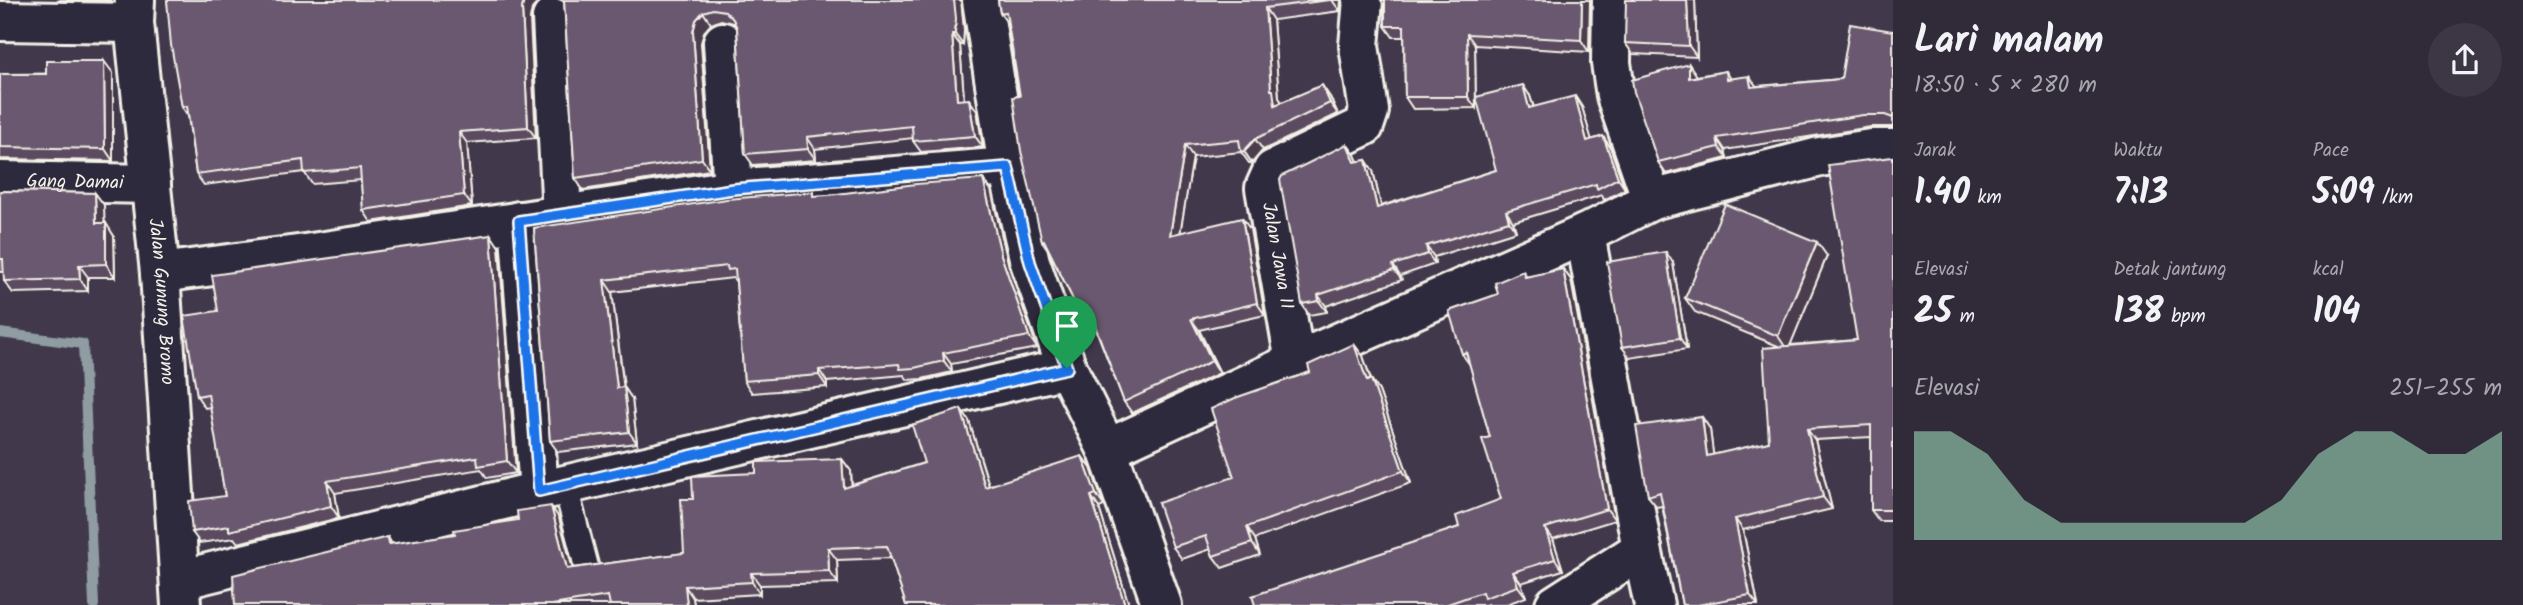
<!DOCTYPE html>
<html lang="id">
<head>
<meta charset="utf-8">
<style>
	:root { --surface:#312a39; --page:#3d3644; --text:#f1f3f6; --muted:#a8a7ae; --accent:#8abfa5 }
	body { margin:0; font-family:Kalam,sans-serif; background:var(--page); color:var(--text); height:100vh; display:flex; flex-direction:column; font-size:26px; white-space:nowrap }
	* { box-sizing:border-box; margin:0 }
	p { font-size:23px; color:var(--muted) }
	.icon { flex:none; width:38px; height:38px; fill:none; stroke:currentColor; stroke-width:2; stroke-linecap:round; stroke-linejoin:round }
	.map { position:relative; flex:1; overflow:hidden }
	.drawer { display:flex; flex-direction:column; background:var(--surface); width:630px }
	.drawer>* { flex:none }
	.pin { position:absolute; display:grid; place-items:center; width:60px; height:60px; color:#fff; margin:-72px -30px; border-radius:50% 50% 50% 0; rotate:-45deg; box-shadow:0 0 7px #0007 }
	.pin .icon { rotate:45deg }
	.round { display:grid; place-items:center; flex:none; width:74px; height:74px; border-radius:37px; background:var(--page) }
	.overview { display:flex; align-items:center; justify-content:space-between; height:119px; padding:0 21px }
	h1 { font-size:38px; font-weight:700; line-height:52px }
	.stats { display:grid; grid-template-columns:repeat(3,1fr); gap:10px; height:119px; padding:7px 21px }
	.stats div { display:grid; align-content:center }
	.stats b { font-size:35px; font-weight:700 }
	.stats small { font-size:19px; font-weight:400 }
	.stats p { font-size:19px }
	.chart { height:196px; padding:14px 21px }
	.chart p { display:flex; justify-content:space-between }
	.chart svg { width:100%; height:126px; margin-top:7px; fill:var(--accent); opacity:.7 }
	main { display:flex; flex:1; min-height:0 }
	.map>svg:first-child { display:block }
</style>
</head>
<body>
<main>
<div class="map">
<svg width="1893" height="605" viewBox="0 0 1893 605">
	<rect width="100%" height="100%" fill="#41384c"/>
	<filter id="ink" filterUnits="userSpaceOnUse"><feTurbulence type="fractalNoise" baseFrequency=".0143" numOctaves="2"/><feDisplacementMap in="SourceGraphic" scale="14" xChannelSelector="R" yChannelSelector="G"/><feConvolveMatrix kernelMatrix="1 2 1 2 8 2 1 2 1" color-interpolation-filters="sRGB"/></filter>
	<g filter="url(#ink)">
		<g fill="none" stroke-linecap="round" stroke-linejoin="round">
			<!-- stream -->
			<polyline stroke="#8f9ca2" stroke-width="10" points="0,333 83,344 94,605"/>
			<defs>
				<polyline id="lane" points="565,485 586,565"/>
				<g id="street">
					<path id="s1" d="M135,0L134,23L160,273L181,605"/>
					<polyline points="982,0 1008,167 1030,262 1067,368 1107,449 1162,605"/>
					<polyline points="1612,0 1611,63 1616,96 1652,200"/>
					<polyline points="552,18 562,216"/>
					<polyline points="0,21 134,23"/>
					<polyline points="723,42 733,189"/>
					<path id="s2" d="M0,181L151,184"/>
					<polyline points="519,221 539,491"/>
					<polyline points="1585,234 1642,549 1654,605"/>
					<polyline points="160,273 298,255 733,189 1008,167"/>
					<polyline points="1295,362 1265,188 1273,170 1364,126 1369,111 1359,46 1363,0"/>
					<polyline points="1107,449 1295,362 1585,234 1652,200 1820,157 1871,149 1893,149"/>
					<polyline points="180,580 539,491 1067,368"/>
					<polyline points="1555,605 1642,549"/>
				</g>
			</defs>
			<!-- lane casing -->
			<use href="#lane" stroke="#f4f1e8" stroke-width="28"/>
			<!-- street casing -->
			<use href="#street" stroke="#f4f1e8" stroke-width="44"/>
			<!-- lane -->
			<use href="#lane" stroke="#2f2a3d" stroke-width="23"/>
			<!-- street -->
			<use href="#street" stroke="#2f2a3d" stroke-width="38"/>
		</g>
		<!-- wall -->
		<g fill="#5c4c60" stroke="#f4f1e8" stroke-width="2">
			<polygon points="59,0 111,0 111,1"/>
			<polygon points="167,0 540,0 532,9 530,19 536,138 467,143 472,206 371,222 363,210 361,180 312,184 304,172 204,185 196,174 188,116 182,107"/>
			<polygon points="564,0 960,3 964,30 963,45 960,45 964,100 977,111 983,147 921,152 913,141 913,138 815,149 816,160 753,165 745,154 737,28 733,23 721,20 711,24 704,32 701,43 710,170 583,190 575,178"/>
			<polygon points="998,0 1341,0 1340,11 1273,20 1279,98 1282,102 1330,97 1338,114 1263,150 1252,163 1249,163 1241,152 1193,157 1180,232 1250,229 1265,315 1199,330 1220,373 1132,413 1124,402 1095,327 1090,329 1082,318 1049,251 1042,241 1008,24 1000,13"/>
			<polygon points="1381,0 1590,0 1589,52 1475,45 1476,108 1413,109 1405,97 1404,37 1393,37 1385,26 1384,5"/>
			<polygon points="1695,0 1697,57 1633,54 1625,43"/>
			<polygon points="1893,31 1893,127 1871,127 1725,150 1727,158 1666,174 1658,162 1697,76 1726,71 1731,79 1757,86 1841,79"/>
			<polygon points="113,73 113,161 0,159 0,74"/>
			<polygon points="1530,96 1534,107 1582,107 1591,139 1610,147 1625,189 1604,200 1602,195 1513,222 1516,231 1434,257 1435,264 1400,276 1402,280 1326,306 1327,312 1309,315 1302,304 1347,144 1355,155 1358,162 1366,160 1373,171 1381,206 1496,170"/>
			<polygon points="1893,157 1893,521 1879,521 1871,510 1871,437 1815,440 1832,509 1743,530 1758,605 1682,605 1662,506 1657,507 1648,496 1702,417 1710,429 1713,455 1769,442 1778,346 1695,312 1685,298 1827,256 1790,345 1857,340"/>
			<polygon points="983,179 991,190 1009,267 1037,348 951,364 952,372 922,379 908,380 904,375 827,382 827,387 752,393 744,381 736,282 733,278 612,292 624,387 632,399 637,443 558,452 550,441 534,228 815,196 829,195"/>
			<polygon points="0,191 95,193 104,205 104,223 114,236 115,277 88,277 88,291 13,293 4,281 4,272 0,272"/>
			<polygon points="499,247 516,473 487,478 481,469 335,493 339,518 238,543 234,538 200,543 192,532 225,496 211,407 205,408 197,396 218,311"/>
			<polygon points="1673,263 1687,349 1630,358 1622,347"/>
			<polygon points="1563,269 1571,280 1615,520 1553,539 1563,570 1521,583 1526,597 1504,605 1489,605 1488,604 1485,605 1255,605 1459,527 1501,499 1490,437 1470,365 1462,354 1498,294 1523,271 1527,277"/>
			<polygon points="1363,356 1371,379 1379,391 1411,483 1255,539 1260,555 1222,568 1213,556 1211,549 1182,559 1173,547 1234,477"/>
			<polygon points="961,409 969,421 989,485 1091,468 1104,506 1099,508 1129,605 906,605 891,558 837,560 838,583 760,585 760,594 693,598 694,605 235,605 388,537 392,544 559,518 573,568 684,553 693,499 756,473 842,459 851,471 852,485 924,463"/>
		</g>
		<!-- shaded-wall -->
		<g fill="#4b3e4e" stroke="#f4f1e8" stroke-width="2">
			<polygon points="524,0 540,0 532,9 530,19 536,138 528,127 522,8"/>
			<polygon points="954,0 961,0 964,30 963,45 955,34"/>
			<polygon points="1332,0 1341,0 1340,11"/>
			<polygon points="1582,0 1590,0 1589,52 1581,40"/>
			<polygon points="1687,0 1695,0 1697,57 1689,46"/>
			<polygon points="1265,8 1273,20 1279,98 1281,101 1283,117 1275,105 1271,90"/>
			<polygon points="703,12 711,24 704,32 701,43 710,170 702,159 693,32 696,20"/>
			<polygon points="952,34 960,45 965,111 957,100"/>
			<polygon points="1467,34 1475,45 1476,108 1468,97"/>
			<polygon points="104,61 113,73 113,161 105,149"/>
			<polygon points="1689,64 1697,76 1689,78"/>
			<polygon points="1749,76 1757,87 1751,87"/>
			<polygon points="1322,85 1330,97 1338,114 1330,103"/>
			<polygon points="1523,85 1530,96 1537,119 1529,108"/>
			<polygon points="1575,96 1582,107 1595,151 1587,141"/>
			<polygon points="969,99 977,111 983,147 975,136"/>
			<polygon points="459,132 467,143 472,206 464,195"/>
			<polygon points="1603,136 1610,147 1625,189 1618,178"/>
			<polygon points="807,137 815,149 816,160 808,149"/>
			<polygon points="1717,138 1725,150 1727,158 1719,147"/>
			<polygon points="1255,139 1263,150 1252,163 1244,151"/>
			<polygon points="1347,144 1355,155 1363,173 1355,162"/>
			<polygon points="1185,145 1193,157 1178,246 1170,235"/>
			<polygon points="1366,160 1373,171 1384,219 1377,208"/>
			<polygon points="983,179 991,190 1009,267 1037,348 1029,336 1001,255"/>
			<polygon points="95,193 104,205 105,236 96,223"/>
			<polygon points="1506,211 1513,222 1516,231 1509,221"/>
			<polygon points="1242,218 1250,229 1265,315 1257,303"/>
			<polygon points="106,223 114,236 115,277 106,264"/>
			<polygon points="491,235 499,247 516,473 507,461"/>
			<polygon points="1817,242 1827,256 1788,351 1778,336"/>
			<polygon points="1426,246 1434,257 1435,264 1428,254"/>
			<polygon points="1666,252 1673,263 1687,349 1680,338"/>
			<polygon points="79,265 88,277 88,291 80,279"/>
			<polygon points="1393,265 1400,276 1402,280 1394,270"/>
			<polygon points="1563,269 1571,280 1615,520 1607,509"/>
			<polygon points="604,280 612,292 625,399 617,388"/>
			<polygon points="1318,295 1326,306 1327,312 1319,301"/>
			<polygon points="1191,319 1199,330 1220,373 1212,361"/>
			<polygon points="1354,344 1363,356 1375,393 1367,381"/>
			<polygon points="943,353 951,364 952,372 944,361"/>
			<polygon points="819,370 827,382 827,387 819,375"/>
			<polygon points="1371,379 1379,391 1411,483 1403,471"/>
			<polygon points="624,387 632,399 637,443 629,432"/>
			<polygon points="961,409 969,421 993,499 985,487"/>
			<polygon points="1702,417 1710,429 1715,468 1707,456"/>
			<polygon points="1807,429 1815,440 1832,509 1823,497"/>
			<polygon points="1082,456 1091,468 1104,506 1096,494"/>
			<polygon points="842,459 851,471 852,500 844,488"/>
			<polygon points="327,481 335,493 339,518 331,506"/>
			<polygon points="1091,496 1099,508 1129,605 1125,605"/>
			<polygon points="551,506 559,518 576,581 567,569"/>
			<polygon points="1735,519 1743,530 1758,605 1750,595"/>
			<polygon points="1247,527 1255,539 1260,555 1252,543"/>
			<polygon points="1545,528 1553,539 1563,570 1555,559"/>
			<polygon points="828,548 837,560 838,583 829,571"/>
			<polygon points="1513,572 1521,583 1526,597 1518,586"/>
			<polygon points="751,573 760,585 760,594 752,582"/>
			<polygon points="685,586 693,598 694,605 687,605"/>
		</g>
		<!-- building -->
		<g fill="#6b5870" stroke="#f4f1e8" stroke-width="2">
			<polygon points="167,0 524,0 522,8 528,127 459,132 464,195 363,210 360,168 304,173 303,160 196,174 187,106 182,107 171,45"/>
			<polygon points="564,0 954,0 956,18 955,34 952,34 957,100 969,99 975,136 913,141 912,126 807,137 808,149 745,154 737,28 733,19 725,11 713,9 703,12 696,20 693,32 702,159 575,178"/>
			<polygon points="998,0 1330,0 1265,8 1271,90 1273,90 1275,105 1322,85 1330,103 1255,139 1244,151 1241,152 1239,140 1185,145 1170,235 1242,218 1257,303 1191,319 1212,361 1124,402 1091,315 1082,318 1044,240 1042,241 1021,151 1013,97 1020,96 1006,12 1000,13"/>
			<polygon points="1385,0 1582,0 1581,40 1467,34 1468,97 1405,97 1404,26 1385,26"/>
			<polygon points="1626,0 1687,0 1689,46 1625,43"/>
			<polygon points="1850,24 1893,31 1893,118 1885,115 1863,115 1717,138 1719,147 1658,162 1634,92 1632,80 1689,64 1689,78 1726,71 1727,79 1749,76 1751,87 1841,79"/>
			<polygon points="46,61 104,61 105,149 0,147 0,74 46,74"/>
			<polygon points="1523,85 1529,108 1575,96 1587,141 1603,136 1618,178 1597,189 1596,184 1506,211 1509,221 1426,246 1428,254 1393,265 1394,270 1318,295 1319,301 1302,304 1280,180 1282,176 1347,144 1355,162 1366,160 1377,208 1496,170 1476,97"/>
			<polygon points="1893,157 1893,510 1871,510 1871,425 1807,429 1823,497 1735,519 1750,595 1698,605 1682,605 1660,492 1648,496 1636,426 1702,417 1707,456 1769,442 1763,348 1857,340 1828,165"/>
			<polygon points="983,179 1001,255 1029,336 943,353 944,361 914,368 900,369 899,364 819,370 819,375 744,381 735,269 728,270 727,266 604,280 617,388 624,387 629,432 550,441 534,228 727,199 813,192 813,196 829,195 916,184"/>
			<polygon points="0,191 95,193 96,223 106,223 106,264 79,265 80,279 4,281 3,259 0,259"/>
			<polygon points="1725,204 1817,242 1778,336 1685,298"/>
			<polygon points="491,235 507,461 478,466 477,457 327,481 331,506 229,531 229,526 192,532 189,501 225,496 208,394 197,396 184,316 218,311 212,275"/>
			<polygon points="1666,252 1680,338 1622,347 1607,262"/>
			<polygon points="1563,269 1607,509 1545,528 1555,559 1513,572 1518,586 1484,598 1482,592 1445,605 1255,605 1252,596 1459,527 1456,516 1501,499 1482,439 1490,437 1466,352 1462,354 1449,311 1498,294 1495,283 1523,271 1525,277"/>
			<polygon points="1354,344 1367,381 1371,379 1403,471 1247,527 1252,543 1213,556 1206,536 1173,547 1158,503 1234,477 1211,409 1235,398 1310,372 1308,365"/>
			<polygon points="961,409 985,487 1082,456 1096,494 1091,496 1125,605 906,605 887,546 828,548 829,571 751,573 752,582 685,586 687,605 610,605 608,596 552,605 235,605 233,575 388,537 389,544 455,534 454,530 518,520 517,511 551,506 567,569 684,553 681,499 693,499 692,476 756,473 756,462 842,459 844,488 924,463 912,425"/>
		</g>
	</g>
	<g fill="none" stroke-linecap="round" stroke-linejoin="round" filter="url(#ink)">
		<defs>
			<polygon id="route" points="1008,167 1030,262 1067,368 539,491 519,221 733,189"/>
		</defs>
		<!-- route casing -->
		<use href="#route" stroke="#fff" stroke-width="14"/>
		<!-- route -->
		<use href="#route" stroke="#1a73e8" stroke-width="9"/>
	</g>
	<g text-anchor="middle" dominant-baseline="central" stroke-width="5" stroke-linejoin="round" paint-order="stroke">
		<!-- street labels -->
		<g font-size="19" fill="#f4f1e8" stroke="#2f2a3d">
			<text stroke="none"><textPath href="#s2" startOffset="75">Gang Damai</textPath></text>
			<text transform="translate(1277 256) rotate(80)">Jalan Jawa II</text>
			<text stroke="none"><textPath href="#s1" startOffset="303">Jalan Gunung Bromo</textPath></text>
		</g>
	</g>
</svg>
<div class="pin" style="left:1067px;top:368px;background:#1e9e55"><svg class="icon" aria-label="arrive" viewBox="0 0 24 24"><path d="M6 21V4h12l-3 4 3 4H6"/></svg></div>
</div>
<section class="drawer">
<div class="overview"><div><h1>Lari malam</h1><p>18:50 · 5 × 280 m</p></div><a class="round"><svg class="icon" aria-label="share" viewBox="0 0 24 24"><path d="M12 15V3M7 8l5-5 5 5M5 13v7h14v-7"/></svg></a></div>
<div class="stats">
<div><p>Jarak</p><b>1.40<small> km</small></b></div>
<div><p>Waktu</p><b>7:13</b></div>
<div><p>Pace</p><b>5:09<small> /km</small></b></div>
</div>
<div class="stats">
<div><p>Elevasi</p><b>25<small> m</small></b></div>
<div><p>Detak jantung</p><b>138<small> bpm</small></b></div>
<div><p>kcal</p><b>104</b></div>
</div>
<div class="chart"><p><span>Elevasi</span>251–255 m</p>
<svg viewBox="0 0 160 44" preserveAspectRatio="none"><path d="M0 44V6L10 6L20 14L30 30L40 38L50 38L60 38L70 38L80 38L90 38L100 30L110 14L120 6L130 6L140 14L150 14L160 6V44z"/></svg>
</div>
</section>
</main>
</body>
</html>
